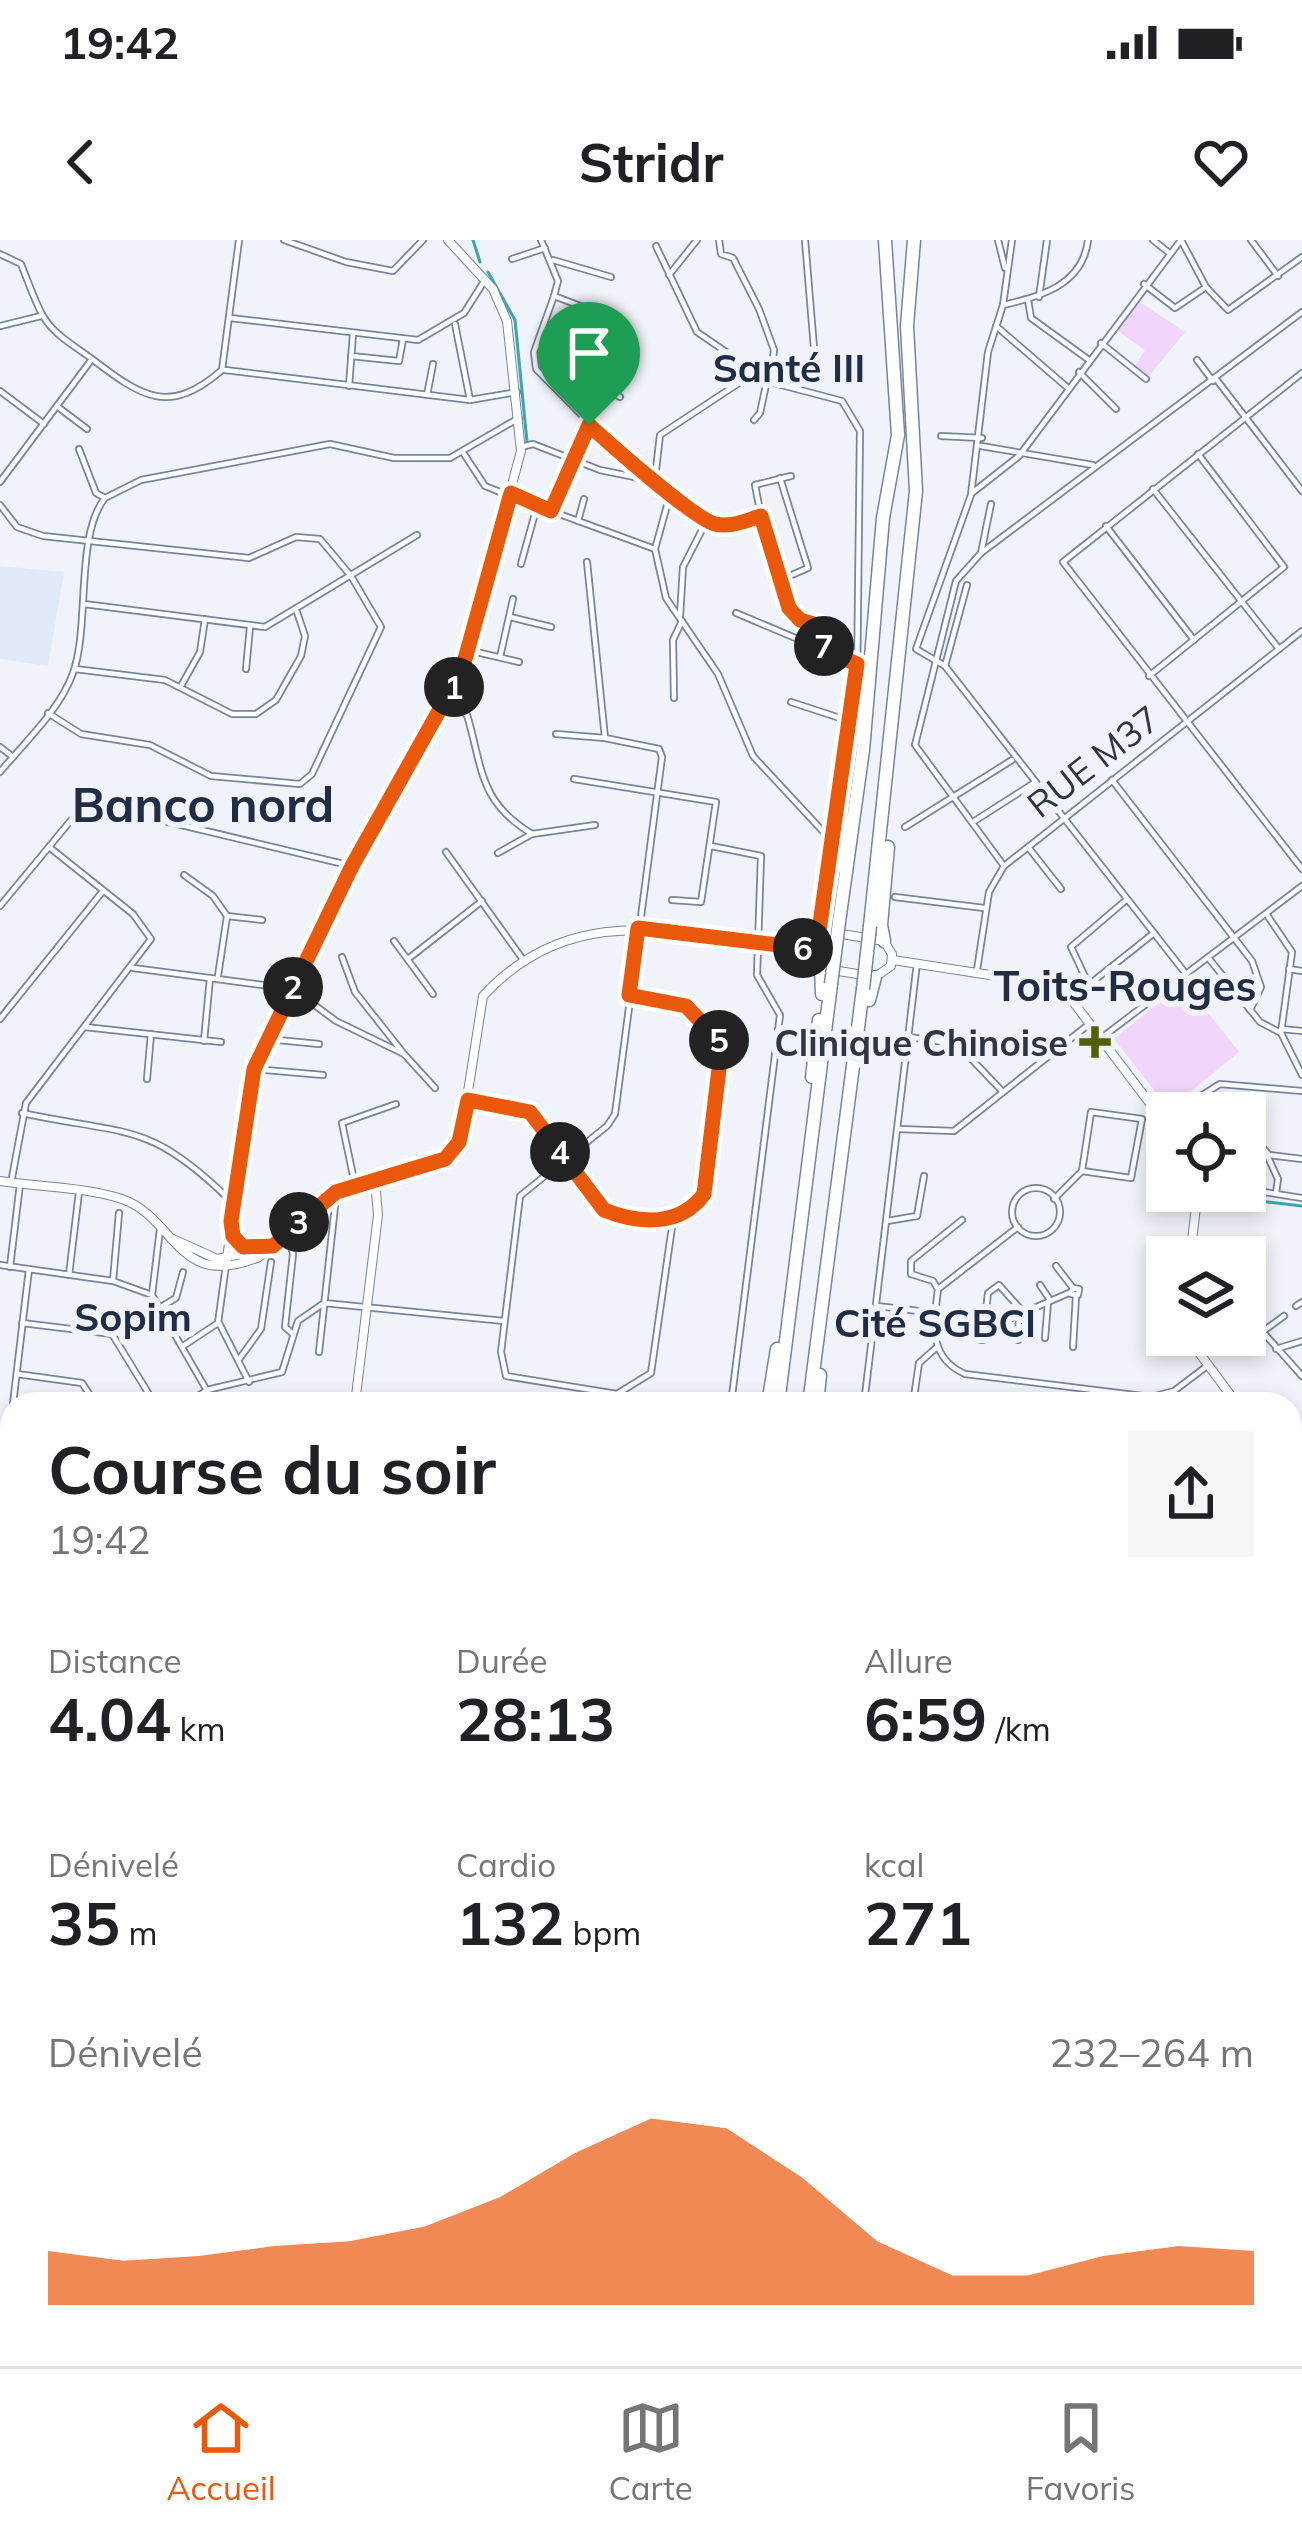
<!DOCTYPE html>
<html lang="fr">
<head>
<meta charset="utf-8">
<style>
	:root { --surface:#fff; --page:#f6f6f6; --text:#202124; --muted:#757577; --line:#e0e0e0; --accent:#ea580c }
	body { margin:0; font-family:Mulish,sans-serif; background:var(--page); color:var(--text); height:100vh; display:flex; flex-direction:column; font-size:45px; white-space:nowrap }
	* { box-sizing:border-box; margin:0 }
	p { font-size:39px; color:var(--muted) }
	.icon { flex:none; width:66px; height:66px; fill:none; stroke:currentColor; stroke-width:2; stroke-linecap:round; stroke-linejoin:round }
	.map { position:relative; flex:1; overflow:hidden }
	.side { position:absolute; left:0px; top:1152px; width:1302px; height:975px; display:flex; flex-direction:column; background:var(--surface); border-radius:36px 36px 0 0; box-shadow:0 6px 18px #0003 }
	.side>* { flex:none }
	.buttons { position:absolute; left:1146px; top:852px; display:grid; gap:24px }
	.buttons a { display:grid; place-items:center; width:120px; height:120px; border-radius:0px; background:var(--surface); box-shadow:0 6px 18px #0003; font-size:60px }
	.pin { position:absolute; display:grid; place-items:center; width:102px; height:102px; color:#fff; margin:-123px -51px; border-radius:50% 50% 50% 0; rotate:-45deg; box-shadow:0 0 12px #0007 }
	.pin .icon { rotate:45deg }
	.km { position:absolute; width:60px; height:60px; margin:-30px; border-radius:50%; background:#222; color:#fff; font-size:33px; line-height:60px; text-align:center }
	.round { display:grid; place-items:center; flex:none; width:126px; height:126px; border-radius:0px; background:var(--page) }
	.summary { display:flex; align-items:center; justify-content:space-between; height:204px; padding:0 48px }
	h1 { font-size:66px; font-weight:700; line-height:90px }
	.figures { display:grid; grid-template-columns:repeat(3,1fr); gap:18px; height:204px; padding:12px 48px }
	.figures div { display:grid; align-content:center }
	.figures b { font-size:60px; font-weight:700 }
	.figures small { font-size:33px; font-weight:400 }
	.figures p { font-size:33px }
	.chart { height:336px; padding:24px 48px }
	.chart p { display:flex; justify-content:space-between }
	.chart svg { width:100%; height:216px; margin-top:12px; fill:var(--accent); opacity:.7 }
	.status { display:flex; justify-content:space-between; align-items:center; height:84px; padding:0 60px; background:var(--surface); direction:ltr }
	.status svg { height:33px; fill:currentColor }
	header { display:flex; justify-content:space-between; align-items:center; height:156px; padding:0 48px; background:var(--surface); font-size:54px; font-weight:700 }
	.tab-bar { display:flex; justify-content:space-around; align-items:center; height:168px; border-top:3px solid var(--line); background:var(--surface); font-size:33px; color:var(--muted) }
	.tab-bar a { display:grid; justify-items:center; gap:6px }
	.tab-bar .selected { color:var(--accent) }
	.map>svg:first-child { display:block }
</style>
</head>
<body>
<div class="status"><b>19:42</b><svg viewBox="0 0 49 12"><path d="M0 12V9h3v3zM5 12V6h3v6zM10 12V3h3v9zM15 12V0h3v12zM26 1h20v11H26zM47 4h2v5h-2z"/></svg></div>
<header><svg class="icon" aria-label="back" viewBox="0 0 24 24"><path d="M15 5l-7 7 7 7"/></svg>Stridr<svg class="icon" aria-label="heart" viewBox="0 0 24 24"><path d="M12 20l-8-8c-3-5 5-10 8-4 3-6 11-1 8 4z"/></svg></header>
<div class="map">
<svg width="1302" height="2126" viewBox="0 0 1302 2126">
	<rect width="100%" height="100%" fill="#f0f3f9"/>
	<!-- built -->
	<polygon fill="#e1eaf8" points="0,326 64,332 48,426 0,419"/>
	<!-- green -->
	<g fill="#f1d5fb">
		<polygon points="1135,59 1185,92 1148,137 1135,126 1145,110 1114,88"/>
		<polygon points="1184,742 1239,812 1169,869 1114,799"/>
	</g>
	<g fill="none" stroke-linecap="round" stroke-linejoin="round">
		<!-- stream -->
		<g stroke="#3ba6b1" stroke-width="3">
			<polyline points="473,0 480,22"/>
			<polyline points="488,32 515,80 527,202"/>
			<polyline points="1209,955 1302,966"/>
			<polyline points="0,1675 12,1670"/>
			<polyline points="0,2012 12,2013"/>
			<polyline points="555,2115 557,2126"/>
		</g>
		<defs>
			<g id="street">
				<polyline points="284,0 346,22 393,31 423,0"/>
				<polyline points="541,0 558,41 554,56 599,73"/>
				<polyline points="719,0 721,14 733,18 759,69 774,110 770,142"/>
				<polyline points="805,0 814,108"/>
				<polyline points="998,0 1005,28"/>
				<path d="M1088,0C1083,45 1040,57 1003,65L988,112L971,255L916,409L945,426L1186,734"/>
				<polyline points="1153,0 1168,12"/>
				<polyline points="1181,0 1206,47 1228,70 1302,17"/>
				<polyline points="1251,0 1278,36"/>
				<polyline points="656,6 697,92 770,142 842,161 860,191 857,445 817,699"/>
				<path d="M0,14L21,24C28,41 34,60 43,76C54,95 75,106 92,119C142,157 169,176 222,130L239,0"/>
				<polyline points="512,19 545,8"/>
				<polyline points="553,20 611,37"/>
				<polyline points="669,35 697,0"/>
				<polyline points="1144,44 1175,68 1206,47"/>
				<polyline points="554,56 534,112 536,129 631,225 719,285 761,276 755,245 791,236"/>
				<polyline points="1039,57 1047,0"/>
				<polyline points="1028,60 1031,78 1089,120"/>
				<polyline points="1003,65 1012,0"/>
				<polyline points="230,78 418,100 464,73 485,40"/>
				<polyline points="455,84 470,160"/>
				<polyline points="0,86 41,76"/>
				<polyline points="996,86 1068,148"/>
				<polyline points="1101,103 1146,139"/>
				<polyline points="537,105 620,157"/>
				<polyline points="351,116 399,121 403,99"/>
				<polyline points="1197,120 1213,141"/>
				<polyline points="225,130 470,160 517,152"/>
				<polyline points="1079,132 1116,169"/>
				<polyline points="1302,133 1063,322 1302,629"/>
				<polyline points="1216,139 1302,251"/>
				<polyline points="349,146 353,94"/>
				<polyline points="0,151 44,184"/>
				<polyline points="427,155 433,124"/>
				<polyline points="58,167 87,189"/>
				<polyline points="754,180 760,173 767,140"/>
				<polyline points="941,196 982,198"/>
				<polyline points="981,206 1093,225"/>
				<polyline points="521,207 533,204 600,230 659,242"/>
				<polyline points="79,209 96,253 105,258"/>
				<polyline points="464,214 485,246 510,256"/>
				<polyline points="655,238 660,195 748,137"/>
				<polyline points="0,242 92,119"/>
				<polyline points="1153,249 1279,409"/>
				<polyline points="671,251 655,309 666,358 718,434 753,516 830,599"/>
				<polyline points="511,253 551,271 589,185"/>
				<polyline points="972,253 1019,216 1181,0"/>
				<polyline points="0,265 17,287 43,296 249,318 296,297 320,299 351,336 381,387 312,534 300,544 211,536 150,505 81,494 48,473"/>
				<polyline points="551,271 655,309"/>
				<polyline points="761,276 789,368 800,380 827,389 823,409"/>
				<polyline points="578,281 584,259"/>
				<polyline points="1106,286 1194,400"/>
				<polyline points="981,313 991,264"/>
				<polyline points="587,322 605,498 659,509 662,517 615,874 607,886 520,956 501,1112 506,1136 617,1154 651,1133 673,980"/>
				<polyline points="521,324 537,266"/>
				<polyline points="780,340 808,328 780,238"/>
				<polyline points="84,364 265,387 417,295"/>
				<polyline points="736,373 857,424"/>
				<polyline points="680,376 683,327 707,280"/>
				<polyline points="510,377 551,387"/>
				<polyline points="468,410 519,422"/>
				<polyline points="500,417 513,359"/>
				<polyline points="945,426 967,345"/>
				<polyline points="75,429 165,440 232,474 256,474 276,460 301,416 305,396 297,372"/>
				<polyline points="246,429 250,387"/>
				<polyline points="1149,436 1284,327 1198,214"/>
				<polyline points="181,446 200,412 205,379"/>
				<polyline points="674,458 673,400 682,381"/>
				<path d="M447,462L467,475C483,528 478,561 532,594L595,585"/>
				<polyline points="791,462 849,481"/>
				<polyline points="556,494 605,498"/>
				<polyline points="0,507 13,517"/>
				<path d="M0,532C24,503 60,470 73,433C90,387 75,295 105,258L141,240L330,204L394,218H450L519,178"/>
				<polyline points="574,539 716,562 701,662 672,660"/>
				<polyline points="1112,540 1252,721 1261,747 1250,770"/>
				<polyline points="973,582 1034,543"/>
				<polyline points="905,587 1012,520"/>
				<polyline points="711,606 761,616 757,735 780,775 731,1164"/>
				<polyline points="1028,607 1061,649"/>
				<polyline points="446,612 524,721"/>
				<polyline points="498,613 532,594"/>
				<polyline points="1004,626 915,505 956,341 981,313 1302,72"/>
				<polyline points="184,635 213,656 227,676 218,736"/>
				<polyline points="895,657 984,668"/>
				<polyline points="0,666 72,579 106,567 352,626"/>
				<polyline points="1267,675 1292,712 1281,793"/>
				<polyline points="227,676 262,680"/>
				<polyline points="394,701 433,754"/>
				<polyline points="342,717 355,752 404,814"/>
				<polyline points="408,719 482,661"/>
				<polyline points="1210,720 1260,782 1281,793 1302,835"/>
				<polyline points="133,728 293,749 336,781 404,814 435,848"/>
				<polyline points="1289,729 1302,731"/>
				<polyline points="977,730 989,652 1004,626 1302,391"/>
				<polyline points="1089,745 1071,707 1125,661"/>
				<polyline points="1071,759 1154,693"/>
				<polyline points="0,779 103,651"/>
				<polyline points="85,787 221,802"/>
				<polyline points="1281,789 1302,791"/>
				<polyline points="909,797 957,804 1002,851"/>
				<polyline points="268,799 319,804"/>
				<polyline points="1100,799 1302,646"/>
				<polyline points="204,801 210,738"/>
				<polyline points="254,829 323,835"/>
				<polyline points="147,839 151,794"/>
				<polyline points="468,859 529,872 604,971 673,980 701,959 722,804 685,766 629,755"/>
				<polygon points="1091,872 1142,879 1131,938 1082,931"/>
				<path d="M22,873C129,896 149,880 233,963"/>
				<polyline points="1174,873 1220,844 1302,851"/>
				<polyline points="898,889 954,891 1088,785"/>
				<polyline points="1245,908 1257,901 1269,915 1302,919"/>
				<polyline points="1267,915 1278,939 1276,953"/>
				<polyline points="11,943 26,863 151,699 133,674 49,607"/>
				<polyline points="355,945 342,883 396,864"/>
				<circle cx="1036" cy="972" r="24"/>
				<polyline points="1245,949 1302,958"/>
				<polyline points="1054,959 1082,931"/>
				<polyline points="887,981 917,976 924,936"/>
				<path d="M1018,987L938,1049C934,1083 927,1117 965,1134L1151,1157L1174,1151L1207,1126"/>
				<polyline points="287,993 293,1014 285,1087 293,1094"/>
				<polyline points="1200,1017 1206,1007"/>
				<polyline points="0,1025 113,1041 152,1055 206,1149"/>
				<polyline points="1056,1026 1073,1048"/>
				<polyline points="10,1027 20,944"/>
				<polyline points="69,1035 79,952"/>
				<polyline points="113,1041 119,973"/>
				<polyline points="1040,1045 1050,1060"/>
				<polygon points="1073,1048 1079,1049 1078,1055 1071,1054"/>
				<polyline points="938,1049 933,1041 911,1034 911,1021 962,980"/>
				<polyline points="152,1055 160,989"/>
				<polyline points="877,1066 935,1073"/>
				<polyline points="1296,1066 1302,1062"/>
				<polyline points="161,1067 176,1058 183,1032"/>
				<polyline points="1245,1072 1302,1136"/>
				<circle cx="982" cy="1089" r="11"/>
				<polyline points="985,1079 988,1053 999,1045 1024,1073"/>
				<polyline points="22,1083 112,1094 155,1164"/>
				<polyline points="219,1083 249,1142"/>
				<polyline points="935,1083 971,1088"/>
				<polyline points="954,1086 958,1068"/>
				<polyline points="993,1086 1071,1052"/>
				<polyline points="1262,1092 1284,1076"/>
				<polyline points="1045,1098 1048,1062"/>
				<polyline points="1018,1100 1019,1076"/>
				<polyline points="183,1106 218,1083 226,1025"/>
				<polyline points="1073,1107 1076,1056"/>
				<polyline points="1276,1109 1302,1101"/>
				<polyline points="319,1112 335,966"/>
				<polyline points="240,1118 261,1089 271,1022"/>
				<polyline points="17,1134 82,1143 96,1164"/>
				<polyline points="13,1164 29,1029"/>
				<polyline points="186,1164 207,1150 282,1132 298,1081 324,1063 504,1081"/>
				<polyline points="864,1164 917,723"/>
				<polyline points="913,1164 919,1123 936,1108"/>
				<polyline points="9,1188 12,1170"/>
				<polyline points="1290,1302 1302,1303"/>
				<polyline points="9,1318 12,1299"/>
				<polyline points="0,1425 12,1439"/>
				<polyline points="0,1466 12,1457"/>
				<polyline points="0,1584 12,1586"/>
				<polyline points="0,1634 12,1635"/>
				<polyline points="1290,1636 1302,1638"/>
				<polyline points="1290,1680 1302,1649"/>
				<polyline points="0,1688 12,1681"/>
				<polyline points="1290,1766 1302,1772"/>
				<polyline points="0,1768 12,1770"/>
				<polyline points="1290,1831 1302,1799"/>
				<polyline points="1290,1878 1302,1882"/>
				<polyline points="0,1927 12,1928"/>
				<polyline points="1290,1962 1302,1936"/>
				<polyline points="1290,1977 1302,1989"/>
				<polyline points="0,2106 12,2107"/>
				<polyline points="75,2115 122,2121"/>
				<polyline points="994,2115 1003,2126"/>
				<polyline points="1254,2115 1256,2126"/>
				<polyline points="42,2126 44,2115"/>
				<polyline points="575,2126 576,2115"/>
				<polyline points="799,2126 801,2115"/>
				<polyline points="1044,2126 1058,2115"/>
			</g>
			<g id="secondary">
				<polygon points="830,692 884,701 892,714 891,726 875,737 821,728 812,709"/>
				<polyline points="893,720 1054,745 1071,759 1167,886"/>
				<path d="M0,941C39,947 85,947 122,959C177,978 176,1051 259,1017L336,953L435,924L454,912L462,890L483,756C578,653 691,699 812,709"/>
				<polyline points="233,994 243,1007 259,1008"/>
				<polyline points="173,999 217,1019 265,1009"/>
				<polyline points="1190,1017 1198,951"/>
				<polyline points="226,1025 254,829 352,626 462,431 521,211 507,81 493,49 448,0"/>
				<polyline points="1186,1095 1237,1164"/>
				<polyline points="355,1164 378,975 375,940"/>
				<polyline points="1290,1214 1302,1211"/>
				<polyline points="1290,1234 1302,1250"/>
				<polyline points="0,1245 12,1247"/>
				<polyline points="1290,1429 1302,1371"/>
				<polyline points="1290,1564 1302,1562"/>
				<polyline points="0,2003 12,2004"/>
				<polyline points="866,2115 930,2126"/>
				<polyline points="124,2121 166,2126"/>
				<polyline points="330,2126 332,2115"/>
				<polyline points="1107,2126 1119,2115"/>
			</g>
			<g id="highway">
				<polyline points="838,626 845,581"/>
				<polyline points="839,682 863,510 883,278 898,195 885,0"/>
				<polyline points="870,686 916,251 907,86 914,0"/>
				<polyline points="884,701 881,685 888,607"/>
				<polyline points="821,728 822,754"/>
				<polyline points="869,760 875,737"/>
				<polyline points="812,837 819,780"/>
				<polyline points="768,1164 777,1109"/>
				<polyline points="778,1164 831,744"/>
				<polyline points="809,1164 863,749"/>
				<polyline points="817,1164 820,1135"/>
			</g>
		</defs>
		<!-- street casing -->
		<use href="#street" stroke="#75859f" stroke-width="8"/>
		<!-- secondary casing -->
		<use href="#secondary" stroke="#75859f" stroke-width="10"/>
		<!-- highway casing -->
		<use href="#highway" stroke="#75859f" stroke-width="15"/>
		<!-- street -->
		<use href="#street" stroke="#fff" stroke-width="4.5"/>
		<!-- secondary -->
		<use href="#secondary" stroke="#fff" stroke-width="8"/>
		<!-- highway -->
		<use href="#highway" stroke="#fff" stroke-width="12"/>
		<defs>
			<g id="highway-bridge">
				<polyline points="831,744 839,682"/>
				<polyline points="863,749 870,686"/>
			</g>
		</defs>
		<!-- highway-bridge casing -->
		<use href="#highway-bridge" stroke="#75859f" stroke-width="15" stroke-linecap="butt"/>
		<!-- highway-bridge -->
		<use href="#highway-bridge" stroke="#fff" stroke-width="12"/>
	</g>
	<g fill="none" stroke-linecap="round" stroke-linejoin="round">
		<defs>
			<path id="route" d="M589,185C610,204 693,278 715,284C731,288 747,280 761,276L789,368L800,380L827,388L823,410L857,424L818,698L812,709L638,688L629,755L686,766L722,804L704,954C680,987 639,984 604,970L530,872L468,860L459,902L445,919L336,952L273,1006L243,1007L233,996L231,981L254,829L352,626L462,430L511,253L551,271Z"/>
		</defs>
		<!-- route casing -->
		<use href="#route" stroke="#fff" stroke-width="24"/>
		<!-- route -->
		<use href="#route" stroke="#ea580c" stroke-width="15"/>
	</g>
	<!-- markers -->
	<path fill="#4f5f01" stroke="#f0f3f9" stroke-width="4.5" d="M1089 784h12v12h12v12h-12v12h-12v-12h-12v-12h12z"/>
	<g text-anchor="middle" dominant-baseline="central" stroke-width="12" stroke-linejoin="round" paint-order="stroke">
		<!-- street labels -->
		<g font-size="36" fill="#2f3541" stroke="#f0f3f9">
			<text transform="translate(1093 521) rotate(-38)">RUE M37</text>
		</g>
		<!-- poi labels -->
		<g font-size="36" font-weight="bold" fill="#2f3541" stroke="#f0f3f9" text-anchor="end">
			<text x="1068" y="802">Clinique Chinoise</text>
		</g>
		<!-- neighbourhood labels -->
		<g font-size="39" font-weight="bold" fill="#212d44" stroke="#f0f3f9">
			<text x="789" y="127">Santé III</text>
			<text x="133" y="1076">Sopim</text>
			<text x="935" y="1082">Cité SGBCI</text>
		</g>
		<!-- quarter labels -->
		<g font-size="42" font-weight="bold" fill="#212d44" stroke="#f0f3f9">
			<text x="1125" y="745">Toits-Rouges</text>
		</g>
		<!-- district labels -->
		<g font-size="48" font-weight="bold" fill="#212d44" stroke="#f0f3f9">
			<text x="203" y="564">Banco nord</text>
		</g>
	</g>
</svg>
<div class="buttons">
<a><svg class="icon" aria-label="locate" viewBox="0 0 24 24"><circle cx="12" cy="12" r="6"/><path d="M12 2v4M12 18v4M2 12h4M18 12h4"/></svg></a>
<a><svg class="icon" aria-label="layers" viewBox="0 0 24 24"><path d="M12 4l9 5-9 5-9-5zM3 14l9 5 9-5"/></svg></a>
</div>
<div class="pin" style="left:589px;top:185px;background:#1e9e55"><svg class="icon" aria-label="arrive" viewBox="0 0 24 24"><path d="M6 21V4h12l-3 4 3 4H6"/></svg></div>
<b class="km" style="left:454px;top:447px">1</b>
<b class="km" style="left:293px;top:747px">2</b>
<b class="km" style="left:299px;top:982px">3</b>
<b class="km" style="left:560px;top:912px">4</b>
<b class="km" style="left:719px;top:800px">5</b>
<b class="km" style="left:803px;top:708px">6</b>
<b class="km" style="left:824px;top:406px">7</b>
<section class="side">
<div class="summary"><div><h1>Course du soir</h1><p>19:42</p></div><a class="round"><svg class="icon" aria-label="share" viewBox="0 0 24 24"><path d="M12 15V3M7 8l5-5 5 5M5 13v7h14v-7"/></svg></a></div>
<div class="figures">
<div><p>Distance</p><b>4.04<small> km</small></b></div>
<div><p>Durée</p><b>28:13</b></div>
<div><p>Allure</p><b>6:59<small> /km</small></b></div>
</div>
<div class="figures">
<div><p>Dénivelé</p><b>35<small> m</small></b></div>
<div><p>Cardio</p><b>132<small> bpm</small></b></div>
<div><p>kcal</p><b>271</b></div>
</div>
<div class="chart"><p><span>Dénivelé</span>232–264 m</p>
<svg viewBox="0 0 160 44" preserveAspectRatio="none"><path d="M0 44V33L10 35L20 34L30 32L40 31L50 28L60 22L70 13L80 6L90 8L100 18L110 31L120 38L130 38L140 34L150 32L160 33V44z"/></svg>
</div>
</section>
</div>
<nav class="tab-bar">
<a class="selected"><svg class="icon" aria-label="home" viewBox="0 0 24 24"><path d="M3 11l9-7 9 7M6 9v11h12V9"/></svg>Accueil</a>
<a><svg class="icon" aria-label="map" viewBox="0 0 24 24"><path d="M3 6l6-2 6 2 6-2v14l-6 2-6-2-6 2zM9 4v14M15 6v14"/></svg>Carte</a>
<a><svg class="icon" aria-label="saved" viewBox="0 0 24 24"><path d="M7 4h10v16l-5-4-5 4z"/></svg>Favoris</a>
</nav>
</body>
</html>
